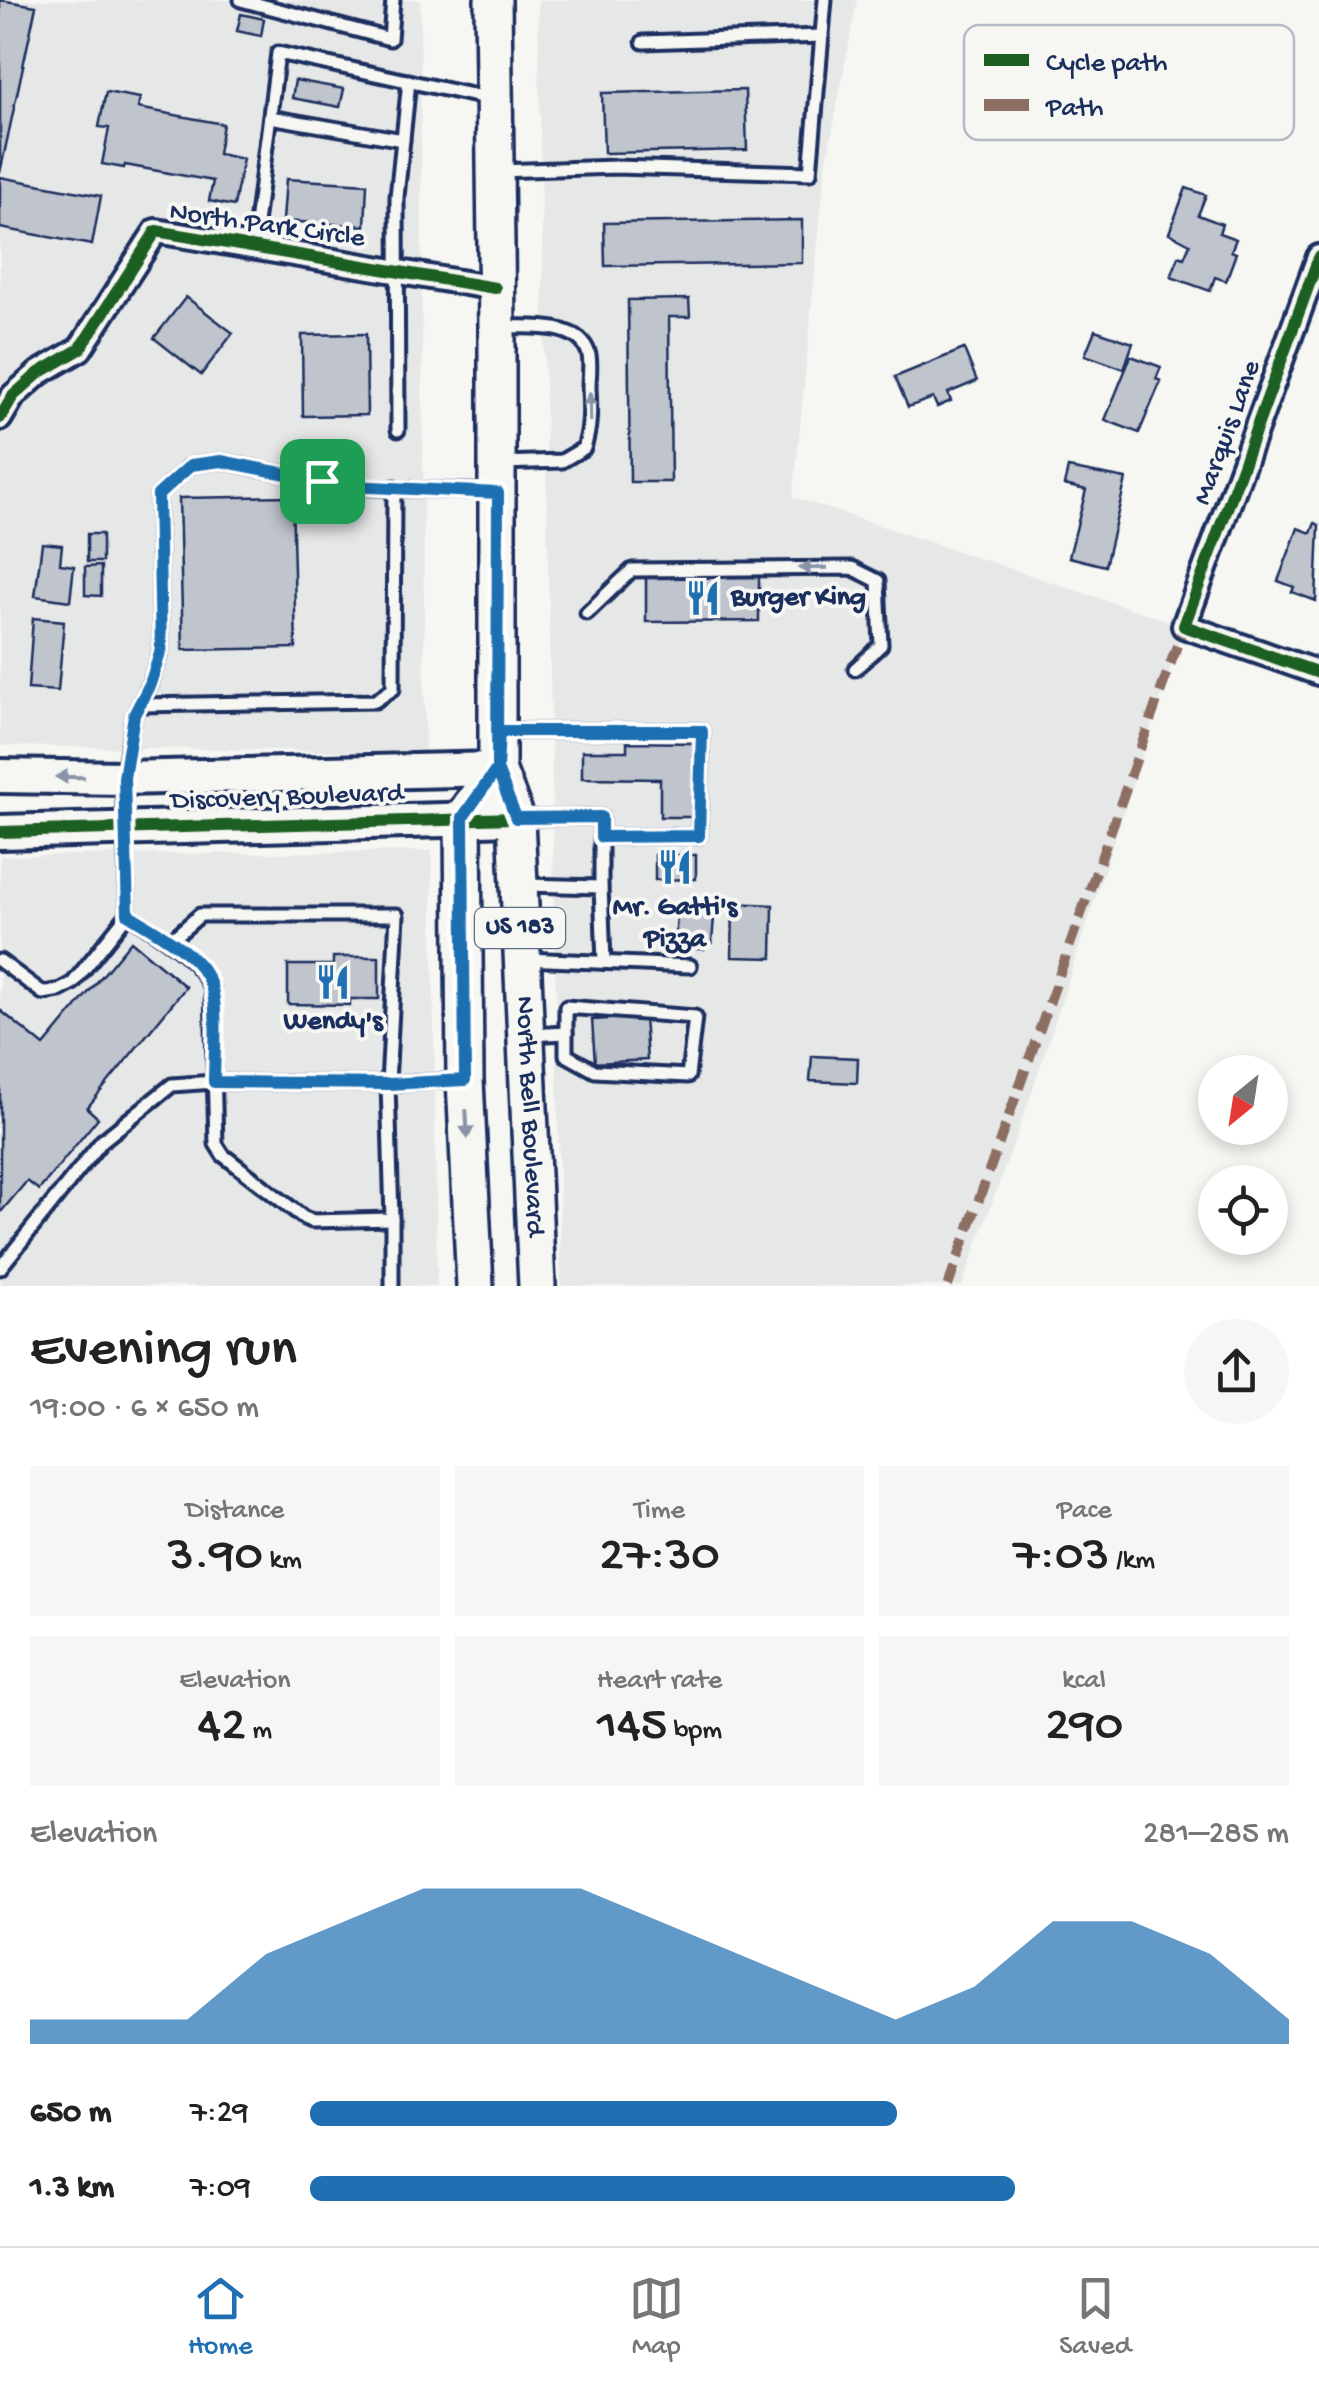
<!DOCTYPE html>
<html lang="en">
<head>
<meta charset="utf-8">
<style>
	:root { --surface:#fff; --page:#f6f6f6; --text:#222; --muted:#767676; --line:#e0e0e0; --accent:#1f6fb2 }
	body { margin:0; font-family:"Gochi Hand",sans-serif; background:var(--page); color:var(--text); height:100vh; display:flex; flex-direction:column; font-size:38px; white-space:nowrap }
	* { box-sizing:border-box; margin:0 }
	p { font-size:32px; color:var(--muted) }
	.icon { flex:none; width:55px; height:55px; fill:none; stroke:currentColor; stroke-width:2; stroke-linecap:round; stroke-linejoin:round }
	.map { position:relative; height:1286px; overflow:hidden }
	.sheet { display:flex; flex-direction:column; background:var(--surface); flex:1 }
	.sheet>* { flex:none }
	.needle { width:65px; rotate:210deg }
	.fabs { position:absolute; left:1198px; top:1055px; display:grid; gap:20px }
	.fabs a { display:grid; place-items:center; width:90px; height:90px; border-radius:50%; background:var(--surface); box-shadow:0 5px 15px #0003; font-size:50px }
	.pin { position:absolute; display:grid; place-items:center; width:85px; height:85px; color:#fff; margin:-42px; border-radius:20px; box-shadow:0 5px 15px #0006 }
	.round { display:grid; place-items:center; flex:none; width:105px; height:105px; border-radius:52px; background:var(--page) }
	.head { display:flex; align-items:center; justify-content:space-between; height:170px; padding:0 30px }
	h1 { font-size:55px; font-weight:600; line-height:75px }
	.metrics { display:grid; grid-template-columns:repeat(3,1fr); gap:15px; height:170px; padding:10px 30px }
	.metrics div { display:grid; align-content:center; border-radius:0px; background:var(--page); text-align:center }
	.metrics b { font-size:50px; font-weight:600 }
	.metrics small { font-size:28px; font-weight:400 }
	.metrics p { font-size:28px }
	.chart { height:280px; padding:20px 30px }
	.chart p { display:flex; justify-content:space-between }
	.chart svg { width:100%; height:180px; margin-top:10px; fill:var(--accent); opacity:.7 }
	ul { padding:0 30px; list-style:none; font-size:32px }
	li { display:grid; grid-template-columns:160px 120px 1fr; align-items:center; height:75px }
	li i { height:25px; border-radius:12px; background:var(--accent) }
	.tabs { display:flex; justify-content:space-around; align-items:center; height:140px; border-top:2px solid var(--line); background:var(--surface); font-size:28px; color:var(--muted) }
	.tabs a { display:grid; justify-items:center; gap:5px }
	.tabs .on { color:var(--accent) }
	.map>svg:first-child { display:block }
</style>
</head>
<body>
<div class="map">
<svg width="1319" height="1286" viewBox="0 0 1319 1286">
	<rect width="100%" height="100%" fill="#f6f6f2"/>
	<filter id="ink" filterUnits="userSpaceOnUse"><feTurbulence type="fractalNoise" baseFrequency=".01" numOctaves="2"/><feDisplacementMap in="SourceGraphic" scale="20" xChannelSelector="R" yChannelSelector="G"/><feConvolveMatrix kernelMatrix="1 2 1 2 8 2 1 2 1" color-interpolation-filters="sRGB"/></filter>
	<g filter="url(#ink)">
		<!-- built -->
		<g fill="#e6e7e7">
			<polygon points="0,0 420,0 425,752 0,746"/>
			<polygon points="538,0 857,0 825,171 793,497 1184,626 1029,1101 962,1286 561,1286"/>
			<polygon points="432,851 437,1286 0,1286 0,856"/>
		</g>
		<!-- building -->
		<g fill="#c0c4cd" stroke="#1b2f5e" stroke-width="2.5">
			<polygon points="0,0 36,6 0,173"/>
			<polygon points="241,14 264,19 261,36 237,31"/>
			<polygon points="295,80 344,89 340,107 292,98"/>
			<polygon points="745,90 747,150 604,153 602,93"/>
			<polygon points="106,92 140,98 138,108 223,124 218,154 243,159 234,206 209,201 213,181 125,165 124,168 102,164 109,128 99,127"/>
			<polygon points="0,177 101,196 92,245 0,228"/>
			<polygon points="286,179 367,184 365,226 283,221"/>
			<polygon points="1186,188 1206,195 1198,215 1222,224 1219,233 1236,239 1231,251 1236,253 1226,281 1215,277 1210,291 1171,277 1179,256 1184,258 1190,244 1169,233"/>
			<polygon points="802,220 802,263 605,266 604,223"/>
			<polygon points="186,297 233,333 201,375 154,338"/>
			<polygon points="689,299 690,317 669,317 671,482 630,482 628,300"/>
			<polygon points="1095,330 1133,343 1124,369 1085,355"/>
			<polygon points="366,334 367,415 303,416 302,335"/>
			<polygon points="964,349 977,381 948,393 951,401 937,407 933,398 908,407 895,377"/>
			<polygon points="1131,356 1161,367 1156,379 1161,381 1139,433 1105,420"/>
			<polygon points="1068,468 1126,479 1105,566 1069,557 1086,490 1064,485"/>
			<polygon points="292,496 296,648 183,650 179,498"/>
			<polygon points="1315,523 1319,525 1316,601 1292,592 1294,587 1278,581 1298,528 1311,533"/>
			<rect x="87" y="534" width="15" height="28"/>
			<polygon points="42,543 62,545 60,564 74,566 70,601 35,596"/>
			<polygon points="101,566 101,596 85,595 85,567"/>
			<polygon points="759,575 759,621 646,622 646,576"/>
			<polygon points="33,618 64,621 58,691 28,689"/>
			<polygon points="627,742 694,743 694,817 660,817 660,779 582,778 582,751 627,751"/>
			<polygon points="655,855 696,855 696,879 655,880"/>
			<polygon points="733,903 773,905 772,958 732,957"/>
			<polygon points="677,915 714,917 712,943 704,943 704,949 696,949 696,943 675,942"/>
			<polygon points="131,941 186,987 87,1108 98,1118 39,1190 27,1181 0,1213 0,1010 44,1046"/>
			<polygon points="333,957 379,957 379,999 350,999 350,1005 288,1004 288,965 333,965"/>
			<polygon points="644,1017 647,1060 595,1063 592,1020"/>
			<polygon points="812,1056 858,1058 857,1083 810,1081"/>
		</g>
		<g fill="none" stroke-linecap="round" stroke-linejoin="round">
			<defs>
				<g id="lane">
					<polyline points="241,0 390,39 393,0"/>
					<polyline points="643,42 822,36"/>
					<polyline points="270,117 403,140"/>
					<polyline points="498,171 616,167 810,173 825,0"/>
					<polyline points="253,247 278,53 490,99"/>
					<path d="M499,327C526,327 581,321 589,355C591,365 589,377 589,387C590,408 591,427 584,448L562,461L502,463"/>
					<polyline points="398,430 397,197 409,81"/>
					<polyline points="587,613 632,570 852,568 878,581 881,645 855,669"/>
					<polyline points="140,705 375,701 393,689 394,487"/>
					<polyline points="503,731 702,731 699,836 601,837"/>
					<polyline points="521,818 601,817 601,887"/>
					<polyline points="525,885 601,887 604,962"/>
					<path d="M169,942L200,915H397L388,1084L392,1219L312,1221L304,1218L223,1155L216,1144L212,990C197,954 159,936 128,914L123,778L134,715L150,684L161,650L158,495L191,465L221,461L351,487L494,492"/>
					<polyline points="525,959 690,966"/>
					<polyline points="0,961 43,993 60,990 73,983 128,914"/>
					<polygon points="566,1007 695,1017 688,1076 595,1071 566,1055"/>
					<polyline points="530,1035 566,1033"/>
					<polyline points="0,1268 102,1141 172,1085 214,1082 388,1084 460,1080"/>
					<polyline points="392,1286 392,1219"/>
				</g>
				<g id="street">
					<polyline points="1319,257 1184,626 1319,673"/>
					<polyline points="0,418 13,396 39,373 80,349 156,231 495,288"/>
				</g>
				<g id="secondary">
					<polyline points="0,776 123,778 497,769"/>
					<polyline points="0,832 516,818"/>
				</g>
				<g id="primary">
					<path id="s1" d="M493,0L497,327V769L516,818L537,1286"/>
					<polyline points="475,1286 465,1080 463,817 497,769"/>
				</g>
			</defs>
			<!-- lane casing -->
			<use href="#lane" stroke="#1b2f5e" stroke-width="19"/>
			<!-- street casing -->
			<use href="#street" stroke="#1b2f5e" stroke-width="30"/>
			<!-- secondary casing -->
			<use href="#secondary" stroke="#1b2f5e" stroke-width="40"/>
			<!-- primary casing -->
			<use href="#primary" stroke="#1b2f5e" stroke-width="42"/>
			<!-- lane -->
			<use href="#lane" stroke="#f6f6f2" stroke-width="11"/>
			<!-- street -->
			<use href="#street" stroke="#f6f6f2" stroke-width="22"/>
			<!-- secondary -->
			<use href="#secondary" stroke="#f6f6f2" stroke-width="32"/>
			<!-- primary -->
			<use href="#primary" stroke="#f6f6f2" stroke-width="35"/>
			<!-- quiet -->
			<polyline stroke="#8d6e63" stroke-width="10" stroke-dasharray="20 10" stroke-linecap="butt" points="948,1286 1184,626"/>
			<defs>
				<g id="cycleway">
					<polyline points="1319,257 1184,626 1319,673"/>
					<polyline points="0,418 13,396 39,373 80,349 156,231 495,288"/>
					<polyline points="0,832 516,818"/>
				</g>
			</defs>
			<!-- cycleway casing -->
			<use href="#cycleway" stroke="#f6f6f2" stroke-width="19"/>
			<!-- cycleway -->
			<use href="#cycleway" stroke="#1b5e20" stroke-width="12"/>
		</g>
		<!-- one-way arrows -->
		<defs><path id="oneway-solid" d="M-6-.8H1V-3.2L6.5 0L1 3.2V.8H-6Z" transform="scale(2.5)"/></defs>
		<g fill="#8892a8">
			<use href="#oneway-solid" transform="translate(590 407) rotate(-91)"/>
			<use href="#oneway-solid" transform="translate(813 568) rotate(179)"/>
			<use href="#oneway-solid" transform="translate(70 777) rotate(-179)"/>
			<use href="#oneway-solid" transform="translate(467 1124) rotate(87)"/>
		</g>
	</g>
	<g fill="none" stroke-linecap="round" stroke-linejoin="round" filter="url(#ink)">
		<defs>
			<path id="route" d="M322,481L221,461L191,465L158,495L161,650L150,684L134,715L124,778L128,914C155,932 200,953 211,986C219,1010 214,1055 214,1082L388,1084L465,1080L463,817L497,769L499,731H702L699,836L601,837V817L516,818L497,769L498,493L350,486L322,481"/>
		</defs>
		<!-- route casing -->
		<use href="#route" stroke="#fff" stroke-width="20"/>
		<!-- route -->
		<use href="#route" stroke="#1f6fb2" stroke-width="12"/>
	</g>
	<!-- icons -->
	<defs>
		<symbol id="restaurant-bare" viewBox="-9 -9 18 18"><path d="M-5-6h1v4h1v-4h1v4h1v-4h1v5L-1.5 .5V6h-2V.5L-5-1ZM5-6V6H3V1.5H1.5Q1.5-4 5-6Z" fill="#1f6fb2" stroke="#f6f6f2" stroke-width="2.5" paint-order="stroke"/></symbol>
	</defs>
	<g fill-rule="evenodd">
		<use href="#restaurant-bare" x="678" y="573" width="50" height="50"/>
		<use href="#restaurant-bare" x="650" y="842" width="50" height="50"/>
		<use href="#restaurant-bare" x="308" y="957" width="50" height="50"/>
	</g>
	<g text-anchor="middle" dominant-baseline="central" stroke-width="8" stroke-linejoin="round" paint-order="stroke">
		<!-- shield labels -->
		<rect fill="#f6f6f2" stroke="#5d6b8a" stroke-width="2.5" x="475" y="908" width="90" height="40" rx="8"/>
		<g font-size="25" font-weight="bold" fill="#1b2f5e">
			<text x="520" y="928">US 183</text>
		</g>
		<!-- street labels -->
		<g font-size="28" fill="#1b2f5e" stroke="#f6f6f2">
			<text transform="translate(267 226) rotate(8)">North Park Circle</text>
			<text transform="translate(1228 433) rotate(-70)">Marquis Lane</text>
			<text transform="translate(287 798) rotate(-2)">Discovery Boulevard</text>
			<text stroke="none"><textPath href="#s1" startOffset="1120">North Bell Boulevard</textPath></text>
		</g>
		<!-- poi labels -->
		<g font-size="28" font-weight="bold" fill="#1b2f5e" stroke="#f6f6f2">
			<text x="731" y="598" text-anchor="start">Burger King</text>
			<text x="675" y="908">Mr. Gatti's<tspan x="675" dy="32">Pizza</tspan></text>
			<text x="333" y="1022">Wendy's</text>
		</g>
	</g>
	<!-- legend -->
	<rect x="964" y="25" width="330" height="115" rx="15" fill="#f6f6f2" stroke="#b4bac6" stroke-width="2.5"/>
	<rect x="984" y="54" width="45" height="12" fill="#1b5e20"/>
	<rect x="984" y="99" width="45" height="12" fill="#8d6e63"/>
	<g font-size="28" fill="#1b2f5e">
		<text x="1046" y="70">Cycle path</text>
		<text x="1046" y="115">Path</text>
	</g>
</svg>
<div class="fabs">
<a><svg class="needle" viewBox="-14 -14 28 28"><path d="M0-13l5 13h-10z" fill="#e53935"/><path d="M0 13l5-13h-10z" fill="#767676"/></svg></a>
<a><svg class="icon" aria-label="locate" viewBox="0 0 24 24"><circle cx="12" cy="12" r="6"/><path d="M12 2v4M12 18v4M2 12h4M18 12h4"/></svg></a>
</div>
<div class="pin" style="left:322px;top:481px;background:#1e9e55"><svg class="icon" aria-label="arrive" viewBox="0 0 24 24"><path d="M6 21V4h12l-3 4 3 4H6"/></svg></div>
</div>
<section class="sheet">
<div class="head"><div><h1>Evening run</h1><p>19:00 · 6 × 650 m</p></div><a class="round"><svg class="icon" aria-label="share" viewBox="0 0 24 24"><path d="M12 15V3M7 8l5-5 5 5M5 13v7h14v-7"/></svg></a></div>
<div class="metrics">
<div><p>Distance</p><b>3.90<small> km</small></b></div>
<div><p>Time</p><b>27:30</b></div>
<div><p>Pace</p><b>7:03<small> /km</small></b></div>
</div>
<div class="metrics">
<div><p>Elevation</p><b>42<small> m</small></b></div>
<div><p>Heart rate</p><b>145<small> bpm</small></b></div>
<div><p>kcal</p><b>290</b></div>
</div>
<div class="chart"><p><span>Elevation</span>281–285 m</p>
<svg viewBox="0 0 160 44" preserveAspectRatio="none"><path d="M0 44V38L10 38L20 38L30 22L40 14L50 6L60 6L70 6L80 14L90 22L100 30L110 38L120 30L130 14L140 14L150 22L160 38V44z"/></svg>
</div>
<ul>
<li><b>650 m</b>7:29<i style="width:60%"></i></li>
<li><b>1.3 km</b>7:09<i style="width:72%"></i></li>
</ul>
</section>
<nav class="tabs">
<a class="on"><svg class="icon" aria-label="home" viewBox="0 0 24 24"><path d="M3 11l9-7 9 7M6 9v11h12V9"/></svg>Home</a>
<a><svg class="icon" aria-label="map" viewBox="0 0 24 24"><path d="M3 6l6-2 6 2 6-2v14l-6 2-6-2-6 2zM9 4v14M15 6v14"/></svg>Map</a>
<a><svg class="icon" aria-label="saved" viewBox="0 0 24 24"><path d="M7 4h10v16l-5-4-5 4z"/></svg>Saved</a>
</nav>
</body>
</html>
